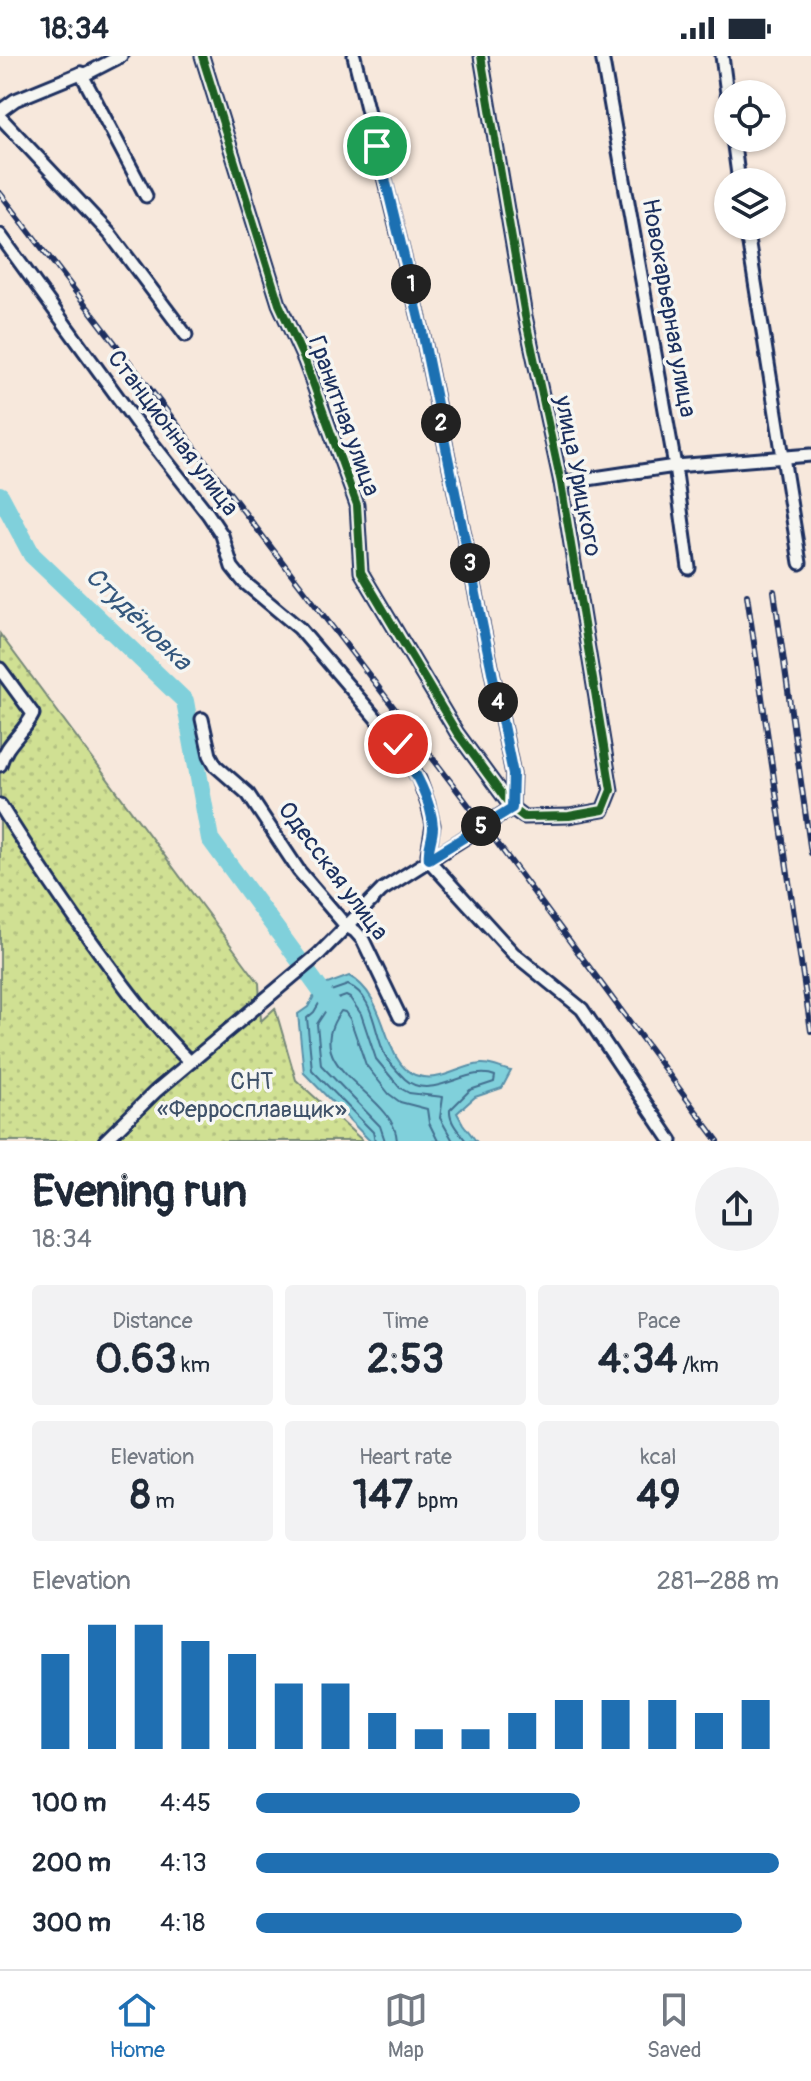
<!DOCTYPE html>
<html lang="en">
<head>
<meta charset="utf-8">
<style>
	:root { --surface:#fff; --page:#f2f2f3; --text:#1f2937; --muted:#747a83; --line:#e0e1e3; --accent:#1f6fb2 }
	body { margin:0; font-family:Pangolin,sans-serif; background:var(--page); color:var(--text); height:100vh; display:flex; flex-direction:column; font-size:30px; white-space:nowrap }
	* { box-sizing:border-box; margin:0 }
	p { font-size:26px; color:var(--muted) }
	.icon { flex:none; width:44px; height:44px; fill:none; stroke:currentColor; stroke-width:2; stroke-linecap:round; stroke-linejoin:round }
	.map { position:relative; height:1085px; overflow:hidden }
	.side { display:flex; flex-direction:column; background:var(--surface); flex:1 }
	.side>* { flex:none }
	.tools { position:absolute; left:714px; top:24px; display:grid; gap:16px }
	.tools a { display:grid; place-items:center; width:72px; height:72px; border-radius:50%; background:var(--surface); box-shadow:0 2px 6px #0004; font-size:40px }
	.pin { position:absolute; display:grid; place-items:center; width:68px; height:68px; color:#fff; margin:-34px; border:4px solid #fff; border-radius:50%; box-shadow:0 2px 8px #0007 }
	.km { position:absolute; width:40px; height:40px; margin:-20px; border-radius:50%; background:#222; color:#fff; font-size:22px; line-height:40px; text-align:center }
	.round { display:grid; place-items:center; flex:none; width:84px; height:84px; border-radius:42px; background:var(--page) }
	.overview { display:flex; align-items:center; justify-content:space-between; height:136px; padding:0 32px }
	h1 { font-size:44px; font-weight:800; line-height:60px }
	.metrics { display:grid; grid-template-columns:repeat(3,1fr); gap:12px; height:136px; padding:8px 32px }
	.metrics div { display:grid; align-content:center; border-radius:8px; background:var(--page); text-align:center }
	.metrics b { font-size:40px; font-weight:800 }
	.metrics small { font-size:22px; font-weight:400 }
	.metrics p { font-size:22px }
	.chart { height:224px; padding:16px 32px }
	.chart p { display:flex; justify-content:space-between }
	.chart svg { width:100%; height:144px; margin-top:8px; stroke:var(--accent); stroke-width:6 }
	ul { padding:0 32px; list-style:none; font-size:26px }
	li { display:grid; grid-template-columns:128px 96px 1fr; align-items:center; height:60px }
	li i { height:20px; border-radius:10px; background:var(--accent) }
	.status { display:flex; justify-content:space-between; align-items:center; height:56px; padding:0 40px; background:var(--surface); direction:ltr }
	.status svg { height:22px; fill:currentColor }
	.tab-bar { display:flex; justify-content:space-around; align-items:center; height:112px; border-top:2px solid var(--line); background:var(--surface); font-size:22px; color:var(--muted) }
	.tab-bar a { display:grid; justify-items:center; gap:4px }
	.tab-bar .active { color:var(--accent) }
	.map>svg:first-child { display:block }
</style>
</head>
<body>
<div class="status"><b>18:34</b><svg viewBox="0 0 49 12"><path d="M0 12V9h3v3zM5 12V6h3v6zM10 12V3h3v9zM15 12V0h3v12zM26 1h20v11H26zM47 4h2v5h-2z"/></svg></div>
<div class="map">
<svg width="811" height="1085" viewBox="0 0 811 1085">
	<defs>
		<pattern id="park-dots" width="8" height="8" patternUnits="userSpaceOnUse" patternTransform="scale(2)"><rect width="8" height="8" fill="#d0e093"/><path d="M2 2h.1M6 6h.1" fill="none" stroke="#b2c081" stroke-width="1.8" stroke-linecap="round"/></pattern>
	</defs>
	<rect width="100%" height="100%" fill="#f7e8dc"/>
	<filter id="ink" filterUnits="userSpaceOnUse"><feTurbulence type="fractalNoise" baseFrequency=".0125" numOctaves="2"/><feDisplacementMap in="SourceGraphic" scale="16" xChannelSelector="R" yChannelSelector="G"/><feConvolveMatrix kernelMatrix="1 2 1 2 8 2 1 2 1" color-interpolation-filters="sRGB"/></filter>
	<g filter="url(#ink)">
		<!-- park -->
		<polygon fill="url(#park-dots)" stroke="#768878" stroke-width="2" points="0,578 259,927 261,965 275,952 296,1024 363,1085 0,1085"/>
		<!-- water -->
		<path fill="#80d0db" stroke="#5890a9" stroke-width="2" d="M349,920C389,940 382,1007 415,1019C440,1028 458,1010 481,1008C490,1007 502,1013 511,1015L502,1032L475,1041L457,1057L463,1068L476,1085H370L304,1017L298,958L308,951L319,931Z"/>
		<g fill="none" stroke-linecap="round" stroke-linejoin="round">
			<!-- shore -->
			<g stroke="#436f90" stroke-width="2">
				<path d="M375,1085L373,1076L312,1014L307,962L314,956L325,937L348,929C374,939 374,977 385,999C389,1007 399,1017 405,1023C431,1047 468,1008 495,1020L494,1026L470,1034L450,1054C449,1066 459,1076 466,1085"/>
				<polyline points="385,1085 380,1070 321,1009 317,968 332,945 346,940 350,942 361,958 376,1003 400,1032 409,1037 443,1041 440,1062 453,1085"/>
				<path d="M397,1085C395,1035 296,1015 341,955L345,956L350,963L366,1009L389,1038L400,1046L427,1053L429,1067L438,1085"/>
			</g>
			<!-- river -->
			<g stroke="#80d0db" stroke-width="18">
				<polyline points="0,439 32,499 185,645 210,783 299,904"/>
				<polyline points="308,917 331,949"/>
			</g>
			<defs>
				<g id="minor">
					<polyline points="202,0 279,248 305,305 357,449 361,516 457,677 512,752 524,761 569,760 603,754 611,734 561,427 525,260 481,0"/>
					<polyline points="354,0 421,270 513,718 512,751"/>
					<polyline points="602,0 675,410 689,512"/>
					<polyline points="722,0 728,45"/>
					<polyline points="81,17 146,140"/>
					<polyline points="0,55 15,44 81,17 86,18 121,0"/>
					<polyline points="0,61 110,178 186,279"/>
					<polyline points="733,82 739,126"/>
					<polyline points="746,170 800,507"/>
					<polyline points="0,179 138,369 208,458 222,479 232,511 244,526 299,572 398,688 419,723 428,748 433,769 428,798 433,809 513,897 582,953 671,1085"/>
					<polyline points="561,427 675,410 811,399"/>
					<path d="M0,613L33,658C24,677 6,687 0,709"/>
					<polyline points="202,663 210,699 216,710 248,738 299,815 346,870 355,875 363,884 400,961"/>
					<path d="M0,749C28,794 58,838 89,882C121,926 151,968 190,1006"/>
					<polyline points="105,1085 156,1035 319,898 382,834 512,752"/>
				</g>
			</defs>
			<!-- minor casing -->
			<use href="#minor" stroke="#1b2f5e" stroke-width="17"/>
			<!-- minor -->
			<use href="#minor" stroke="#f6f6f2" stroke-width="11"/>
			<defs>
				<g id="rail">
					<polyline points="0,137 483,768 718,1085"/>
					<polyline points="774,535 811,797"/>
					<polyline points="747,539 811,975"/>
				</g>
			</defs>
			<!-- rail casing -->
			<use href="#rail" stroke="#1b2f5e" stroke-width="6"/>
			<!-- rail -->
			<use href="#rail" stroke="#f6f6f2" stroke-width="3" stroke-dasharray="9" stroke-linecap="butt"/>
			<defs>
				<polyline id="cycleway" points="202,0 279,248 305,305 357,449 361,516 457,677 512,752 524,761 569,760 603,754 611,734 561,427 525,260 481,0"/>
			</defs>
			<!-- cycleway casing -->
			<use href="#cycleway" stroke="#f6f6f2" stroke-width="13"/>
			<!-- cycleway -->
			<use href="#cycleway" stroke="#1b5e20" stroke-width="8"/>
		</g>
	</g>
	<g fill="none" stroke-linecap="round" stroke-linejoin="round" filter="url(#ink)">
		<defs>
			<path id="route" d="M377,90L421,270L513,718L512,752L429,803C427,792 433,783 433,771C431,741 413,713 398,688"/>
		</defs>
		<!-- route casing -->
		<use href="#route" stroke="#fff" stroke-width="16"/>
		<!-- route -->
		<use href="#route" stroke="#1f6fb2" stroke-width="10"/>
	</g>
	<g text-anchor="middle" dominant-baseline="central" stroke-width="7" stroke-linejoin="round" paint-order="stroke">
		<!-- street labels -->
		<g font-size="24" fill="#1b2f5e" stroke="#f6f6f2">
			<text transform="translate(669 252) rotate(80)">Новокарьерная улица</text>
			<text transform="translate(344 360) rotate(70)">Гранитная улица</text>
			<text transform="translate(173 377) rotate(53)">Станционная улица</text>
			<text transform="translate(578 420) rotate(79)">улица Урицкого</text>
			<text transform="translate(333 815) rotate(53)">Одесская улица</text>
		</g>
		<!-- park labels -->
		<g font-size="24" fill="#3f5269" stroke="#f6f6f2">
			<text x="252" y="1025">СНТ<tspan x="252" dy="28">«Ферросплавщик»</tspan></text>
		</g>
		<!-- water labels -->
		<g font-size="26" font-style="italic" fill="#34577d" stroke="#f6f6f2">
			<text transform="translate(138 563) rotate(44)">Студёновка</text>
		</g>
	</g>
</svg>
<div class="tools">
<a><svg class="icon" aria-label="locate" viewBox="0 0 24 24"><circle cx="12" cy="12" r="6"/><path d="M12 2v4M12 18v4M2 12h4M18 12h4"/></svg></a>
<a><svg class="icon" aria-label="layers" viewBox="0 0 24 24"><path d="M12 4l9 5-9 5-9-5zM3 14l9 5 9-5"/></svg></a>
</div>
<div class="pin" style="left:377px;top:90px;background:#1e9e55"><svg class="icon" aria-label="arrive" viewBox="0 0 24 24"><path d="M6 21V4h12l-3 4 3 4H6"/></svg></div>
<div class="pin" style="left:398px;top:688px;background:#d93025"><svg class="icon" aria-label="check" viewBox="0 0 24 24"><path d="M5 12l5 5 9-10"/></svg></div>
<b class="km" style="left:411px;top:228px">1</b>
<b class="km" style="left:441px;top:367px">2</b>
<b class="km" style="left:470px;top:507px">3</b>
<b class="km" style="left:498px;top:646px">4</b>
<b class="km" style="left:481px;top:770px">5</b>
</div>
<section class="side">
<div class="overview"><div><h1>Evening run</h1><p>18:34</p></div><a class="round"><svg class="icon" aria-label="share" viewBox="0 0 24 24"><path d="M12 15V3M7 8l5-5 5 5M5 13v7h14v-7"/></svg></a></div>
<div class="metrics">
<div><p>Distance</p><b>0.63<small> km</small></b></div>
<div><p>Time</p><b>2:53</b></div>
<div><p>Pace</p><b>4:34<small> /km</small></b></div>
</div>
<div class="metrics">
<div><p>Elevation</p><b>8<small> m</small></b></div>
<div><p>Heart rate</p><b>147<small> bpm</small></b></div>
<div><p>kcal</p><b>49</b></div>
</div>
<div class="chart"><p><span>Elevation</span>281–288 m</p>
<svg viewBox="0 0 160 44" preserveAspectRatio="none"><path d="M5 44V15M15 44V6M25 44V6M35 44V11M45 44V15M55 44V24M65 44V24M75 44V33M85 44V38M95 44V38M105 44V33M115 44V29M125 44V29M135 44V29M145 44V33M155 44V29"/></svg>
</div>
<ul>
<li><b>100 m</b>4:45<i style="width:62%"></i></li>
<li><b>200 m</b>4:13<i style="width:100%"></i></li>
<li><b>300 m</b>4:18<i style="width:93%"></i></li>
</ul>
</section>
<nav class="tab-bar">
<a class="active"><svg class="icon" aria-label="home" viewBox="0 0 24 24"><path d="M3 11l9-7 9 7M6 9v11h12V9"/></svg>Home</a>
<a><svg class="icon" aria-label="map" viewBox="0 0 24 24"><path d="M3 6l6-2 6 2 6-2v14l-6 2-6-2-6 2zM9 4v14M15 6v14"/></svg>Map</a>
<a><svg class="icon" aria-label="saved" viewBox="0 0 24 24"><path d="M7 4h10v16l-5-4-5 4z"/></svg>Saved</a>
</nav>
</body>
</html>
